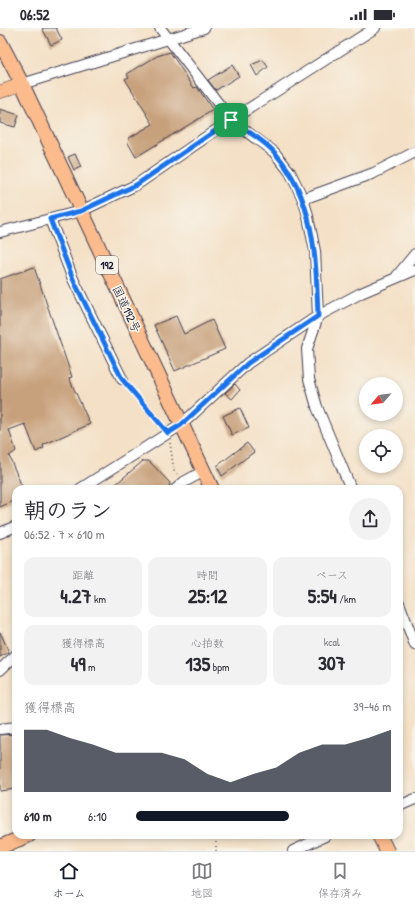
<!DOCTYPE html>
<html lang="ja">
<head>
<meta charset="utf-8">
<style>
	:root { --surface:#fff; --page:#f2f2f3; --text:#2b2b33; --muted:#7c7c81; --line:#e1e1e2; --accent:#111827 }
	body { margin:0; font-family:"Patrick Hand","Klee One",sans-serif; background:var(--page); color:var(--text); height:100vh; display:flex; flex-direction:column; font-size:15px; white-space:nowrap }
	* { box-sizing:border-box; margin:0 }
	p { font-size:13px; color:var(--muted) }
	.icon { flex:none; width:22px; height:22px; fill:none; stroke:currentColor; stroke-width:2; stroke-linecap:round; stroke-linejoin:round }
	.map { position:relative; flex:1; overflow:hidden }
	.drawer { position:absolute; left:12px; top:457px; width:391px; height:354px; display:flex; flex-direction:column; background:var(--surface); border-radius:12px; box-shadow:0 2px 6px #0003 }
	.drawer>* { flex:none }
	.needle { width:26px; rotate:242deg }
	.controls { position:absolute; left:359px; top:349px; display:grid; gap:8px }
	.controls a { display:grid; place-items:center; width:44px; height:44px; border-radius:50%; background:var(--surface); box-shadow:0 2px 6px #0003; font-size:20px }
	.pin { position:absolute; display:grid; place-items:center; width:34px; height:34px; color:#fff; margin:-17px; border-radius:8px; box-shadow:0 2px 6px #0006 }
	.round { display:grid; place-items:center; flex:none; width:42px; height:42px; border-radius:21px; background:var(--page) }
	.overview { display:flex; align-items:center; justify-content:space-between; height:68px; padding:0 12px }
	h1 { font-size:22px; font-weight:800; line-height:30px }
	.stats { display:grid; grid-template-columns:repeat(3,1fr); gap:6px; height:68px; padding:4px 12px }
	.stats div { display:grid; align-content:center; border-radius:10px; background:var(--page); text-align:center }
	.stats b { font-size:20px; font-weight:800 }
	.stats small { font-size:11px; font-weight:400 }
	.stats p { font-size:11px }
	.chart { height:112px; padding:8px 12px }
	.chart p { display:flex; justify-content:space-between }
	.chart svg { width:100%; height:72px; margin-top:4px; fill:var(--accent); opacity:.7 }
	ul { padding:0 12px; list-style:none; font-size:13px }
	li { display:grid; grid-template-columns:64px 48px 1fr; align-items:center; height:30px }
	li i { height:10px; border-radius:5px; background:var(--accent) }
	.status { display:flex; justify-content:space-between; align-items:center; height:28px; padding:0 20px; background:var(--surface); direction:ltr }
	.status svg { height:11px; fill:currentColor }
	.dock { display:flex; justify-content:space-around; align-items:center; height:56px; border-top:1px solid var(--line); background:var(--surface); font-size:11px; color:var(--muted) }
	.dock a { display:grid; justify-items:center; gap:2px }
	.dock .selected { color:var(--accent) }
	.map>svg:first-child { display:block }
</style>
</head>
<body>
<div class="status"><b>06:52</b><svg viewBox="0 0 49 12"><path d="M0 12V9h3v3zM5 12V6h3v6zM10 12V3h3v9zM15 12V0h3v12zM26 1h20v11H26zM47 4h2v5h-2z"/></svg></div>
<div class="map">
<svg width="415" height="823" viewBox="0 0 415 823">
	<rect width="100%" height="100%" fill="#f7f3e8"/>
	<filter id="ink" filterUnits="userSpaceOnUse"><feTurbulence type="fractalNoise" baseFrequency=".025" numOctaves="2"/><feDisplacementMap in="SourceGraphic" scale="8" xChannelSelector="R" yChannelSelector="G"/><feConvolveMatrix kernelMatrix="1 2 1 2 8 2 1 2 1" color-interpolation-filters="sRGB"/></filter>
	<filter id="wash" filterUnits="userSpaceOnUse"><feTurbulence type="fractalNoise" baseFrequency=".012" numOctaves="4" result="noise"/><feDisplacementMap in="SourceGraphic" scale="16" xChannelSelector="R" yChannelSelector="G"/><feGaussianBlur stdDeviation="0.9" result="paint"/><feColorMatrix in="noise" values="0 0 0 0 0 0 0 0 0 0 0 0 0 0 0 0 0 1.4 0 .05"/><feComposite in="paint" operator="in"/></filter>
	<g filter="url(#wash)">
		<rect width="100%" height="100%" fill="#f4e0c6"/>
		<g id="blocks">
			<!-- building -->
			<g fill="#c7a07b">
				<polygon points="42,0 56,0 62,12 51,17"/>
				<polygon points="170,24 194,60 197,59 213,82 136,129 128,115 129,110 153,96 125,51 129,49 127,46 157,28"/>
				<polygon points="263,32 268,39 257,48 251,37"/>
				<polygon points="232,37 239,48 216,62 208,52"/>
				<polygon points="0,81 19,87 15,99 0,95"/>
				<polygon points="75,126 81,139 74,142 68,129"/>
				<polygon points="34,239 72,349 69,350 90,396 43,417 44,420 36,424 25,396 9,402 16,423 9,428 23,461 16,461 16,472 0,479 0,251"/>
				<polygon points="176,288 184,306 212,292 225,321 175,343 154,297"/>
				<polygon points="235,356 240,362 232,371 225,365"/>
				<polygon points="240,380 249,400 232,407 223,388"/>
				<polygon points="247,415 254,424 222,448 217,438"/>
				<polygon points="143,433 149,433 170,455 169,461 110,461"/>
				<polygon points="0,604 9,624 0,629"/>
				<polygon points="16,706 16,761 0,763 0,707"/>
			</g>
		</g>
	</g>
	<g filter="url(#ink)">
		<use href="#blocks" fill-opacity="0" stroke="#423e50" stroke-width="1"/>
		<g fill="none" stroke-linecap="round" stroke-linejoin="round">
			<defs>
				<g id="minor">
					<polyline points="160,0 231,92 274,124 290,144 303,171 307,184 315,223 318,288 307,321 309,351 317,379 351,461"/>
					<polyline points="22,56 204,0"/>
					<polyline points="303,171 374,145 415,124"/>
					<polyline points="50,191 73,251 122,351"/>
					<polyline points="0,204 81,183 136,157 231,92 375,0"/>
					<polyline points="397,248 415,226"/>
					<polyline points="80,461 181,397 248,335 318,288 361,265 415,242"/>
					<polyline points="176,461 184,454 204,443"/>
					<polyline points="0,505 16,498"/>
					<polyline points="399,575 415,617"/>
					<polyline points="0,642 16,627"/>
					<polyline points="0,701 16,699"/>
					<polyline points="399,778 415,771"/>
					<polyline points="293,823 327,807"/>
				</g>
				<polyline id="major" points="0,64 22,56"/>
				<g id="highway">
					<polyline points="0,14 22,56 212,461"/>
					<polyline points="379,807 387,823"/>
					<polyline points="0,819 29,807"/>
				</g>
			</defs>
			<!-- minor casing -->
			<use href="#minor" stroke="#423e50" stroke-width="12"/>
			<!-- major casing -->
			<use href="#major" stroke="#423e50" stroke-width="14"/>
			<!-- highway casing -->
			<use href="#highway" stroke="#423e50" stroke-width="16"/>
			<!-- path -->
			<g stroke="#423e50" stroke-width="1.5" stroke-dasharray="1 3" stroke-linecap="butt">
				<polyline points="128,359 162,398"/>
				<polyline points="170,415 174,443 177,446"/>
				<polyline points="216,823 216,807"/>
			</g>
			<!-- minor -->
			<use href="#minor" stroke="#fff" stroke-width="10"/>
			<!-- major -->
			<use href="#major" stroke="#fbbb8c" stroke-width="13"/>
			<!-- highway -->
			<use href="#highway" stroke="#fbbb8c" stroke-width="14"/>
		</g>
	</g>
	<g fill="none" stroke-linecap="round" stroke-linejoin="round" filter="url(#ink)">
		<defs>
			<path id="route" d="M231,92C245,102 264,112 275,125C315,170 316,231 318,288L248,335L181,397L168,405L122,351L73,251L50,191L81,183L136,157Z"/>
		</defs>
		<!-- route casing -->
		<use href="#route" stroke="#fff" stroke-width="8"/>
		<!-- route -->
		<use href="#route" stroke="#1a73e8" stroke-width="5"/>
	</g>
	<g text-anchor="middle" dominant-baseline="central" stroke-width="3.5" stroke-linejoin="round" paint-order="stroke">
		<!-- shield labels -->
		<rect fill="#f7f3e8" stroke="#62616f" stroke-width="1" x="96" y="228" width="22" height="18" rx="3"/>
		<g font-size="11" font-weight="bold" fill="#22223b">
			<text x="107" y="237">192</text>
		</g>
		<!-- street labels -->
		<g font-size="12" fill="#22223b" stroke="#f7f3e8">
			<text transform="translate(127 281) rotate(65)">国道192号</text>
		</g>
	</g>
</svg>
<div class="controls">
<a><svg class="needle" viewBox="-14 -14 28 28"><path d="M0-13l5 13h-10z" fill="#e53935"/><path d="M0 13l5-13h-10z" fill="#7c7c81"/></svg></a>
<a><svg class="icon" aria-label="locate" viewBox="0 0 24 24"><circle cx="12" cy="12" r="6"/><path d="M12 2v4M12 18v4M2 12h4M18 12h4"/></svg></a>
</div>
<div class="pin" style="left:231px;top:92px;background:#1e9e55"><svg class="icon" aria-label="arrive" viewBox="0 0 24 24"><path d="M6 21V4h12l-3 4 3 4H6"/></svg></div>
<section class="drawer">
<div class="overview"><div><h1>朝のラン</h1><p>06:52 · 7 × 610 m</p></div><a class="round"><svg class="icon" aria-label="share" viewBox="0 0 24 24"><path d="M12 15V3M7 8l5-5 5 5M5 13v7h14v-7"/></svg></a></div>
<div class="stats">
<div><p>距離</p><b>4.27<small> km</small></b></div>
<div><p>時間</p><b>25:12</b></div>
<div><p>ペース</p><b>5:54<small> /km</small></b></div>
</div>
<div class="stats">
<div><p>獲得標高</p><b>49<small> m</small></b></div>
<div><p>心拍数</p><b>135<small> bpm</small></b></div>
<div><p>kcal</p><b>307</b></div>
</div>
<div class="chart"><p><span>獲得標高</span>39–46 m</p>
<svg viewBox="0 0 160 44" preserveAspectRatio="none"><path d="M0 44V6L10 6L20 11L30 15L40 20L50 20L60 20L70 24L80 33L90 38L100 33L110 29L120 20L130 15L140 15L150 11L160 6V44z"/></svg>
</div>
<ul>
<li><b>610 m</b>6:10<i style="width:60%"></i></li>
</ul>
</section>
</div>
<nav class="dock">
<a class="selected"><svg class="icon" aria-label="home" viewBox="0 0 24 24"><path d="M3 11l9-7 9 7M6 9v11h12V9"/></svg>ホーム</a>
<a><svg class="icon" aria-label="map" viewBox="0 0 24 24"><path d="M3 6l6-2 6 2 6-2v14l-6 2-6-2-6 2zM9 4v14M15 6v14"/></svg>地図</a>
<a><svg class="icon" aria-label="saved" viewBox="0 0 24 24"><path d="M7 4h10v16l-5-4-5 4z"/></svg>保存済み</a>
</nav>
</body>
</html>
